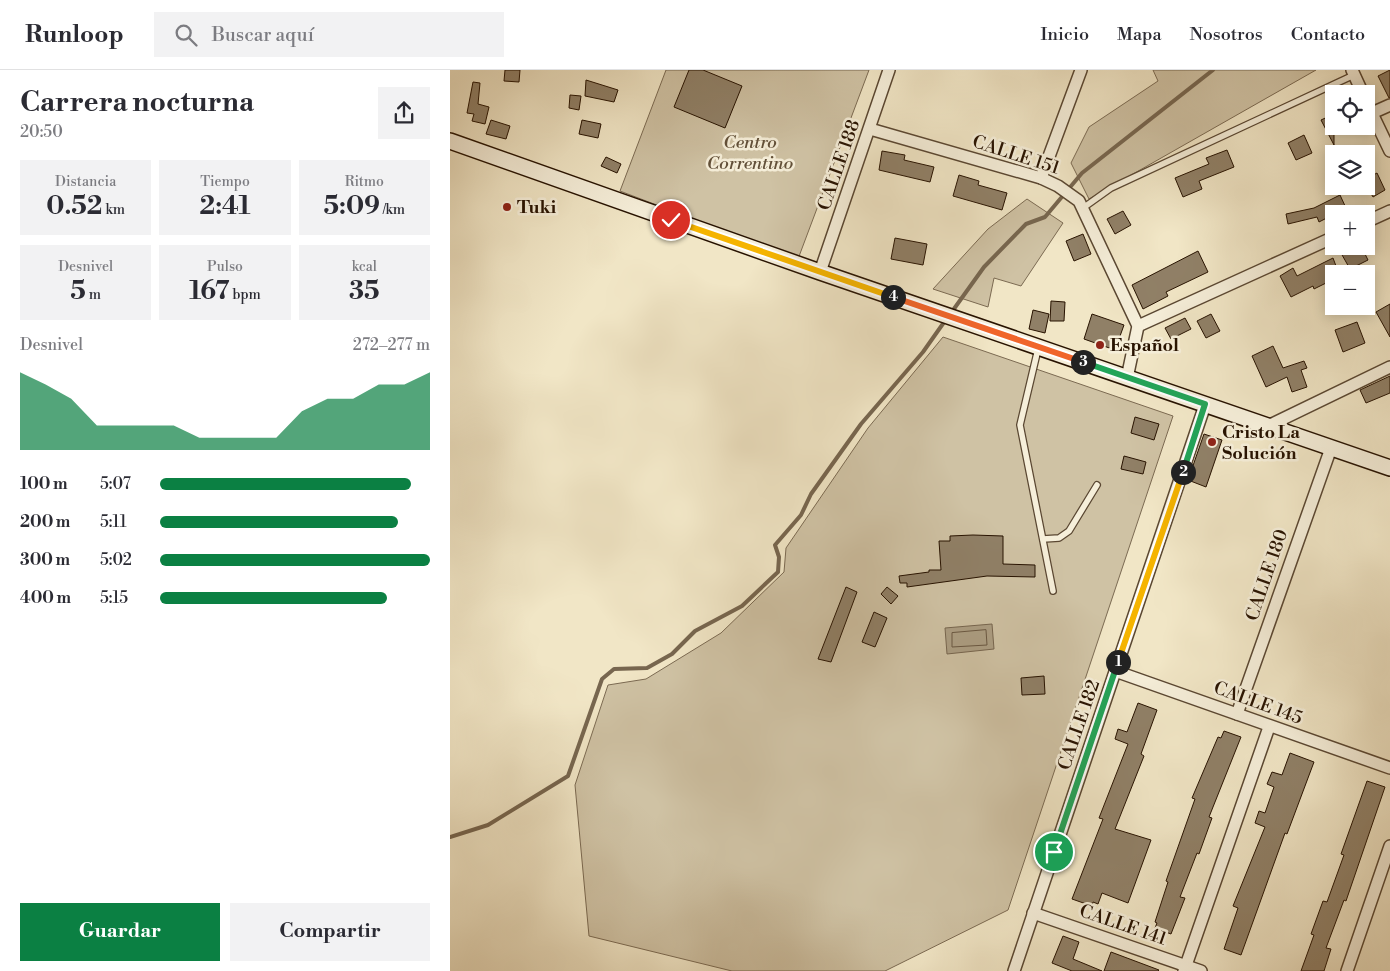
<!DOCTYPE html>
<html lang="es">
<head>
<meta charset="utf-8">
<style>
	:root { --surface:#fff; --page:#f2f2f3; --text:#2b2b33; --muted:#7c7c81; --line:#e1e1e2; --accent:#0b8043 }
	body { margin:0; font-family:"Libre Bodoni",serif; background:var(--page); color:var(--text); height:100vh; display:flex; flex-direction:column; font-size:19px; white-space:nowrap }
	* { box-sizing:border-box; margin:0 }
	p { font-size:16px; color:var(--muted) }
	.icon { flex:none; width:28px; height:28px; fill:none; stroke:currentColor; stroke-width:2; stroke-linecap:round; stroke-linejoin:round }
	.map { position:relative; flex:1; overflow:hidden }
	.panel { display:flex; flex-direction:column; background:var(--surface); width:450px }
	.panel>* { flex:none }
	.buttons { position:absolute; left:875px; top:15px; display:grid; gap:10px }
	.buttons a { display:grid; place-items:center; width:50px; height:50px; border-radius:0px; background:var(--surface); box-shadow:0 2px 12px #0003; font-size:25px }
	.pin { position:absolute; display:grid; place-items:center; width:42px; height:42px; color:#fff; margin:-21px; border:2px solid #fff; border-radius:50%; box-shadow:0 1px 5px #0007 }
	.km { position:absolute; width:25px; height:25px; margin:-12px; border-radius:50%; background:#222; color:#fff; font-size:14px; line-height:25px; text-align:center }
	.round { display:grid; place-items:center; flex:none; width:52px; height:52px; border-radius:0px; background:var(--page) }
	.headline { display:flex; align-items:center; justify-content:space-between; height:85px; padding:0 20px }
	h1 { font-size:28px; font-weight:700; line-height:38px }
	.stats { display:grid; grid-template-columns:repeat(3,1fr); gap:8px; height:85px; padding:5px 20px }
	.stats div { display:grid; align-content:center; border-radius:0px; background:var(--page); text-align:center }
	.stats b { font-size:25px; font-weight:700 }
	.stats small { font-size:14px; font-weight:400 }
	.stats p { font-size:14px }
	.chart { height:140px; padding:10px 20px }
	.chart p { display:flex; justify-content:space-between }
	.chart svg { width:100%; height:90px; margin-top:5px; fill:var(--accent); opacity:.7 }
	.cta { display:flex; gap:10px; margin-top:auto; padding:10px 20px }
	.cta a { flex:1; height:58px; border-radius:0px; background:var(--accent); color:#fff; font-size:20px; font-weight:700; line-height:58px; text-align:center }
	.cta a+a { background:var(--page); color:var(--text) }
	ul { padding:0 20px; list-style:none; font-size:16px }
	li { display:grid; grid-template-columns:80px 60px 1fr; align-items:center; height:38px }
	li i { height:12px; border-radius:6px; background:var(--accent) }
	header { display:flex; align-items:center; gap:30px; box-sizing:border-box; height:70px; padding:0 25px; background:var(--surface); border-bottom:1px solid var(--line) }
	header strong { font-size:24px }
	nav { display:flex; gap:28px; margin-inline-start:auto; font-size:18px }
	.search { width:350px; height:45px; background:var(--page); display:flex; align-items:center; gap:12px; box-sizing:border-box; padding:0 18px; border-radius:0px; color:var(--muted); font-size:19px }
	main { display:flex; flex:1; min-height:0 }
	.map>svg:first-child { display:block }
</style>
</head>
<body>
<header>
<strong>Runloop</strong>
<div class="search"><svg class="icon" aria-label="search" viewBox="0 0 24 24"><circle cx="10" cy="10" r="6"/><path d="M15 15l6 6"/></svg>Buscar aquí</div>
<nav><a>Inicio</a><a>Mapa</a><a>Nosotros</a><a>Contacto</a></nav>
</header>
<main>
<section class="panel">
<div class="headline"><div><h1>Carrera nocturna</h1><p>20:50</p></div><a class="round"><svg class="icon" aria-label="share" viewBox="0 0 24 24"><path d="M12 15V3M7 8l5-5 5 5M5 13v7h14v-7"/></svg></a></div>
<div class="stats">
<div><p>Distancia</p><b>0.52<small> km</small></b></div>
<div><p>Tiempo</p><b>2:41</b></div>
<div><p>Ritmo</p><b>5:09<small> /km</small></b></div>
</div>
<div class="stats">
<div><p>Desnivel</p><b>5<small> m</small></b></div>
<div><p>Pulso</p><b>167<small> bpm</small></b></div>
<div><p>kcal</p><b>35</b></div>
</div>
<div class="chart"><p><span>Desnivel</span>272–277 m</p>
<svg viewBox="0 0 160 44" preserveAspectRatio="none"><path d="M0 44V6L10 12L20 19L30 32L40 32L50 32L60 32L70 38L80 38L90 38L100 38L110 25L120 19L130 19L140 12L150 12L160 6V44z"/></svg>
</div>
<ul>
<li><b>100 m</b>5:07<i style="width:93%"></i></li>
<li><b>200 m</b>5:11<i style="width:88%"></i></li>
<li><b>300 m</b>5:02<i style="width:100%"></i></li>
<li><b>400 m</b>5:15<i style="width:84%"></i></li>
</ul>
<div class="cta"><a>Guardar</a><a>Compartir</a></div>
</section>
<div class="map">
<svg width="940" height="901" viewBox="0 0 940 901">
	<rect width="100%" height="100%" fill="#f1e6c6"/>
	<filter id="stains"><feTurbulence type="fractalNoise" baseFrequency=".004" numOctaves="4"/><feColorMatrix values="0 0 0 0 .2 0 0 0 0 .09 0 0 0 0 .02 0 0 0 .5 -.17"/></filter>
	<radialGradient id="worn" r=".72"><stop offset=".6" stop-color="#630" stop-opacity="0"/><stop offset="1" stop-color="#630" stop-opacity=".3"/></radialGradient>
	<!-- green -->
	<g fill="#cfc2a4" stroke="#7b6a52">
		<polygon points="216,0 419,0 348,189 170,121"/>
		<polygon points="703,0 866,0 639,129 621,93 639,57 708,11"/>
		<polygon points="577,129 613,153 571,216 544,208 538,237 483,219 538,159"/>
		<polygon points="493,267 723,346 558,840 435,901 282,901 139,866 125,715 158,615 196,609 271,563 334,502 336,478 418,358"/>
	</g>
	<!-- water -->
	<polygon fill="#ac9e83" stroke="#77664f" points="542,554 544,579 497,584 495,558"/>
	<g fill="none" stroke-linecap="round" stroke-linejoin="round">
		<!-- shore -->
		<polygon stroke="#6a5842" stroke-width="1" points="536,560 537,575 502,577 502,563"/>
		<!-- stream -->
		<g stroke="#77664f" stroke-width="4">
			<polyline points="501,243 534,197 576,154 595,147 632,103 763,0"/>
			<polyline points="0,767 38,755 118,706 152,609 164,599 197,598 222,584 245,561 292,536 328,502 329,487 325,475 351,445 361,424 411,354 473,282 497,248"/>
		</g>
	</g>
	<!-- building -->
	<g fill="#908067" stroke="#271200">
		<polygon points="55,0 70,0 69,12 54,11"/>
		<polygon points="239,0 253,0 292,16 275,58 224,37"/>
		<polygon points="940,0 940,28 939,28 928,6"/>
		<polygon points="136,10 168,20 164,32 135,26"/>
		<polygon points="23,12 30,13 28,34 39,37 35,54 22,51 24,44 17,43"/>
		<polygon points="120,25 131,26 129,40 119,38"/>
		<polygon points="884,44 884,75 871,50"/>
		<polygon points="41,50 60,56 56,69 36,64"/>
		<polygon points="132,50 151,54 148,68 129,64"/>
		<polygon points="854,65 862,83 846,90 838,73"/>
		<polygon points="777,80 784,97 749,111 752,119 733,127 725,108 759,94 756,88"/>
		<polygon points="432,81 455,85 454,90 484,97 480,112 429,100"/>
		<polygon points="156,87 171,94 167,103 151,96"/>
		<polygon points="927,103 935,120 923,127 916,115 916,109"/>
		<polygon points="509,105 529,111 528,115 557,123 552,140 503,126"/>
		<polygon points="890,125 896,138 869,152 867,147 838,154 836,144 864,138"/>
		<polygon points="673,141 681,155 665,164 657,149"/>
		<polygon points="633,164 641,184 624,191 616,171"/>
		<polygon points="445,168 477,174 473,195 441,189"/>
		<polygon points="887,176 911,176 918,190 900,199"/>
		<polygon points="748,181 758,202 716,222 718,226 693,239 682,215"/>
		<polygon points="883,188 889,204 884,204 884,209 864,219 863,216 841,227 830,206 843,198 847,206"/>
		<polygon points="601,231 615,232 614,251 600,251"/>
		<polygon points="940,234 940,267 926,242"/>
		<polygon points="583,240 599,244 595,263 579,259"/>
		<polygon points="642,244 674,255 665,280 634,269"/>
		<polygon points="761,244 770,261 756,268 747,251"/>
		<polygon points="735,248 741,259 721,269 715,258"/>
		<polygon points="907,252 915,273 893,282 885,260"/>
		<polygon points="823,276 833,298 854,291 857,298 851,300 857,317 842,322 837,307 816,317 802,286"/>
		<polygon points="940,306 940,323 916,333 910,320"/>
		<polygon points="685,347 709,354 704,370 681,363"/>
		<polygon points="754,364 772,370 756,417 738,410"/>
		<polygon points="674,386 696,392 693,404 671,399"/>
		<polygon points="523,465 553,466 553,494 585,495 585,507 537,506 457,517 457,513 450,513 449,506 479,502 479,500 491,500 489,471 500,471 500,466"/>
		<polygon points="396,517 407,522 381,592 368,589"/>
		<polygon points="437,517 448,526 441,534 431,524"/>
		<polygon points="424,542 437,548 425,577 412,572"/>
		<polygon points="594,606 595,624 572,625 571,608"/>
		<polygon points="688,633 707,640 691,684 694,686 665,759 701,770 678,833 652,823 648,834 643,832 642,836 622,829 653,749 649,748 678,674 665,669 668,659 677,662"/>
		<polygon points="774,661 791,667 759,747 762,748 749,784 747,783 730,827 735,828 721,864 705,858 707,853 705,852 718,812 716,811 745,729 742,728 768,667 771,668"/>
		<polygon points="840,683 864,692 837,764 835,763 791,885 774,879 788,838 783,836 815,757 805,753 809,741 815,743 824,717 817,714 822,702 832,705"/>
		<polygon points="917,711 935,717 896,831 894,830 876,878 881,879 874,901 851,901 864,865 861,864 873,831 877,832 894,785 891,784"/>
		<polygon points="613,866 629,872 623,889 652,901 622,901 602,893"/>
		<polygon points="661,882 709,900 708,901 654,901"/>
	</g>
	<g fill="none" stroke-linecap="round" stroke-linejoin="round">
		<defs>
			<g id="service">
				<polyline points="633,138 661,118 904,5"/>
				<polyline points="588,279 570,355 603,521"/>
				<polyline points="593,469 609,468 619,461 647,415"/>
			</g>
			<g id="minor">
				<polyline points="902,0 913,24"/>
				<polyline points="916,31 940,81"/>
				<polyline points="922,43 940,35"/>
				<polyline points="420,59 591,108 608,116 629,131 688,256 677,308"/>
				<polyline points="591,108 631,0"/>
				<polyline points="916,152 940,141"/>
				<polyline points="370,202 439,0"/>
				<polyline points="688,256 884,167"/>
				<polyline points="818,356 940,297"/>
				<polyline points="665,601 940,698"/>
				<polyline points="787,644 881,378"/>
				<polyline points="583,843 751,901"/>
				<polyline points="564,901 755,335"/>
				<polyline points="734,901 819,657"/>
				<polyline points="897,901 940,776"/>
			</g>
			<polyline id="secondary" points="0,71 370,202 940,398"/>
		</defs>
		<!-- service casing -->
		<use href="#service" stroke="#5a4732" stroke-width="8"/>
		<!-- minor casing -->
		<use href="#minor" stroke="#5a4732" stroke-width="14"/>
		<!-- secondary casing -->
		<use href="#secondary" stroke="#271200" stroke-width="18"/>
		<!-- service -->
		<use href="#service" stroke="#f6efda" stroke-width="5.5"/>
		<!-- minor -->
		<use href="#minor" stroke="#f6efda" stroke-width="11"/>
		<!-- secondary -->
		<use href="#secondary" stroke="#f6efda" stroke-width="15"/>
	</g>
	<g fill="none" stroke-linecap="round" stroke-linejoin="round">
		<defs>
			<polyline id="split-1" points="604,782 668,592"/>
			<polyline id="split-2" points="668,592 733,402"/>
			<polyline id="split-3" points="633,292 755,334 733,402"/>
			<polyline id="split-4" points="443,227 633,292"/>
			<polyline id="split-5" points="221,150 443,227"/>
		</defs>
		<!-- split-1 casing -->
		<use href="#split-1" stroke="#fff" stroke-width="10"/>
		<!-- split-2 casing -->
		<use href="#split-2" stroke="#fff" stroke-width="10"/>
		<!-- split-3 casing -->
		<use href="#split-3" stroke="#fff" stroke-width="10"/>
		<!-- split-4 casing -->
		<use href="#split-4" stroke="#fff" stroke-width="10"/>
		<!-- split-5 casing -->
		<use href="#split-5" stroke="#fff" stroke-width="10"/>
		<!-- split-1 -->
		<use href="#split-1" stroke="#22a559" stroke-width="6"/>
		<!-- split-2 -->
		<use href="#split-2" stroke="#f5b400" stroke-width="6"/>
		<!-- split-3 -->
		<use href="#split-3" stroke="#22a559" stroke-width="6"/>
		<!-- split-4 -->
		<use href="#split-4" stroke="#f0652b" stroke-width="6"/>
		<!-- split-5 -->
		<use href="#split-5" stroke="#f5b400" stroke-width="6"/>
	</g>
	<!-- markers -->
	<g fill="#8f2418" stroke="#f6efda" stroke-width="2">
		<circle cx="57" cy="137" r="5"/>
		<circle cx="650" cy="275" r="5"/>
		<circle cx="762" cy="372" r="5"/>
	</g>
	<g text-anchor="middle" dominant-baseline="central" stroke-width="5" stroke-linejoin="round" paint-order="stroke">
		<!-- park labels -->
		<g font-size="18" font-style="italic" fill="#625039" stroke="#f6efda">
			<text x="300" y="72">Centro<tspan x="300" dy="21">Correntino</tspan></text>
		</g>
		<!-- street labels -->
		<g font-size="18" fill="#271200" stroke="#f6efda">
			<text transform="translate(566 85) rotate(18)">CALLE 151</text>
			<text transform="translate(389 95) rotate(-71)">CALLE 188</text>
			<text transform="translate(817 505) rotate(-71)">CALLE 180</text>
			<text transform="translate(808 633) rotate(20)">CALLE 145</text>
			<text transform="translate(629 655) rotate(-71)">CALLE 182</text>
			<text transform="translate(673 855) rotate(19)">CALLE 141</text>
		</g>
		<!-- poi labels -->
		<g font-size="18" font-weight="bold" fill="#271200" stroke="#f6efda" text-anchor="start">
			<text x="67" y="137">Tuki</text>
			<text x="660" y="275">Español</text>
			<text x="772" y="362">Cristo La<tspan x="772" dy="21">Solución</tspan></text>
		</g>
	</g>
	<rect width="100%" height="100%" filter="url(#stains)"/>
	<rect width="100%" height="100%" fill="url(#worn)"/>
</svg>
<div class="buttons">
<a><svg class="icon" aria-label="locate" viewBox="0 0 24 24"><circle cx="12" cy="12" r="6"/><path d="M12 2v4M12 18v4M2 12h4M18 12h4"/></svg></a>
<a><svg class="icon" aria-label="layers" viewBox="0 0 24 24"><path d="M12 4l9 5-9 5-9-5zM3 14l9 5 9-5"/></svg></a>
<a>+</a>
<a>−</a>
</div>
<div class="pin" style="left:604px;top:782px;background:#1e9e55"><svg class="icon" aria-label="arrive" viewBox="0 0 24 24"><path d="M6 21V4h12l-3 4 3 4H6"/></svg></div>
<div class="pin" style="left:221px;top:150px;background:#d93025"><svg class="icon" aria-label="check" viewBox="0 0 24 24"><path d="M5 12l5 5 9-10"/></svg></div>
<b class="km" style="left:668px;top:592px">1</b>
<b class="km" style="left:733px;top:402px">2</b>
<b class="km" style="left:633px;top:292px">3</b>
<b class="km" style="left:443px;top:227px">4</b>
</div>
</main>
</body>
</html>
